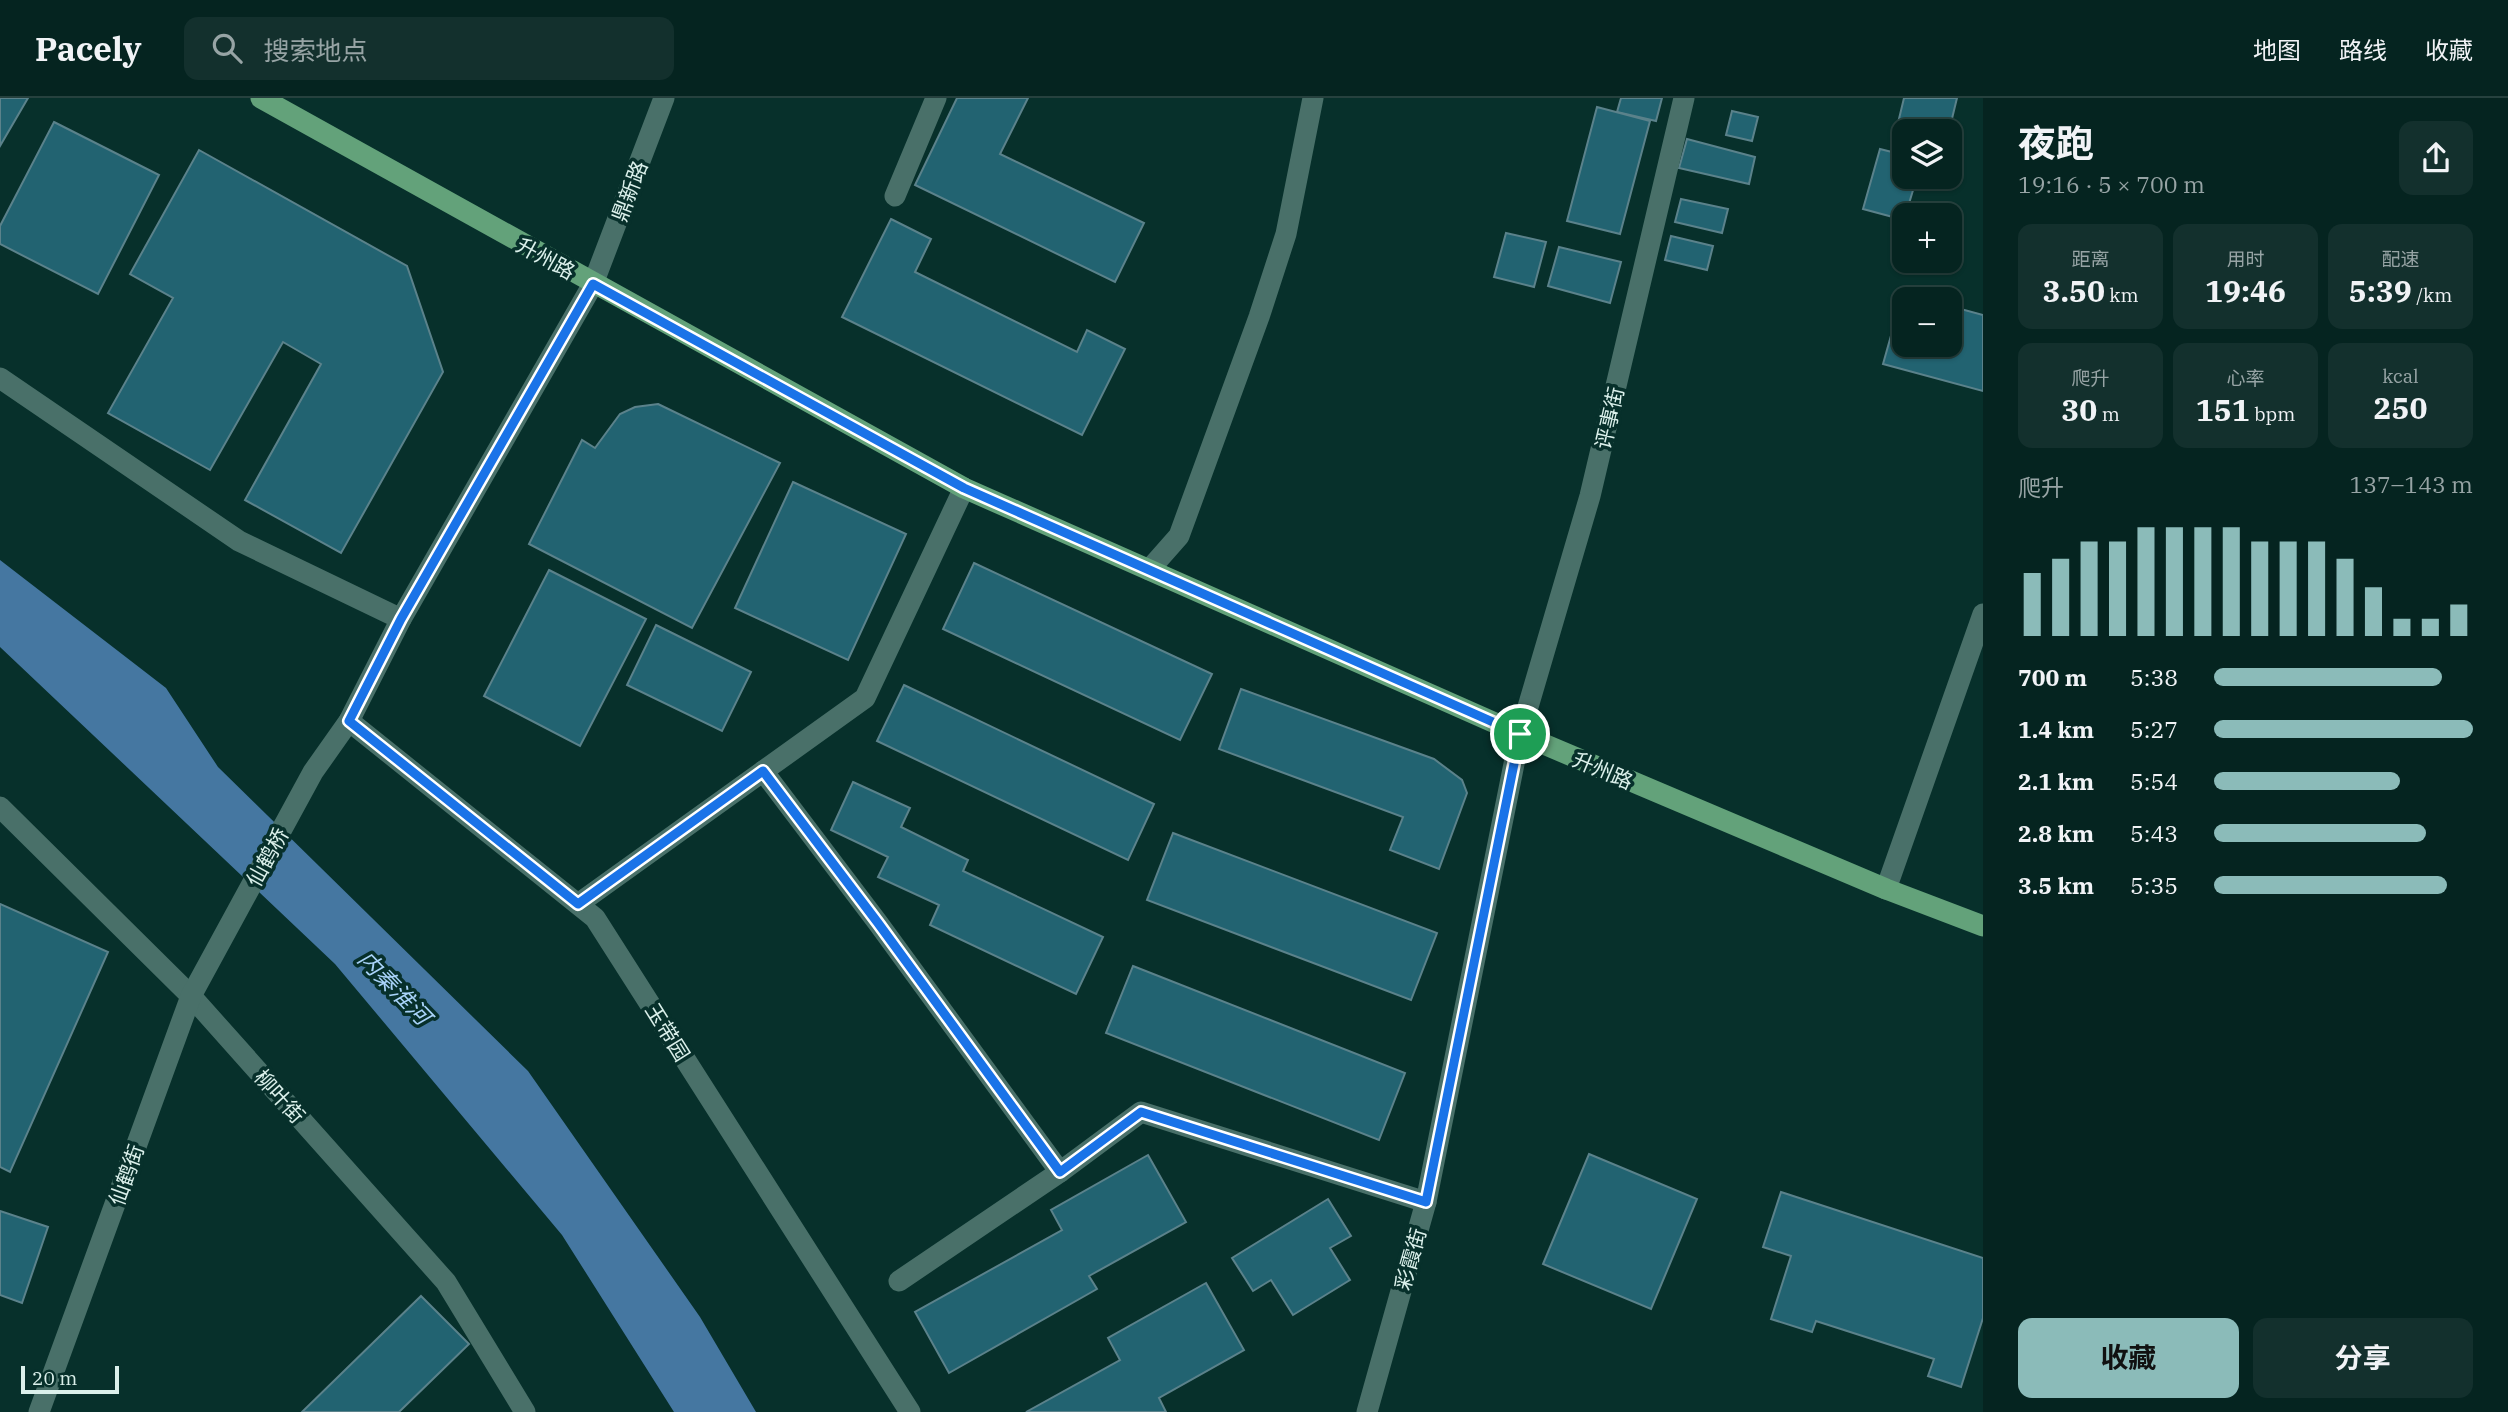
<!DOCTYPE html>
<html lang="zh">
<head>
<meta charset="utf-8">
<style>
	:root { --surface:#052420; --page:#13302d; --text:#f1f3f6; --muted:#97a4a5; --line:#26413e; --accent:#8bbbb9 }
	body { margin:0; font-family:"IBM Plex Serif","Noto Sans SC",serif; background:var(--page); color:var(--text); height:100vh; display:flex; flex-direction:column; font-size:26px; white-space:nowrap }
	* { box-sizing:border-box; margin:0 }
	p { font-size:23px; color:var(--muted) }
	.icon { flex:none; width:38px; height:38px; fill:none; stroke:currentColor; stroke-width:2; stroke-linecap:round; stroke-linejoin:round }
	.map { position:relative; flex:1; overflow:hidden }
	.drawer { display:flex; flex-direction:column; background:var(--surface); width:525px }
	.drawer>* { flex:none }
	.controls { position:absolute; left:1892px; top:21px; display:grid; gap:14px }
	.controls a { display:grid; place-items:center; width:70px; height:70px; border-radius:14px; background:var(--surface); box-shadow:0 2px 5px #0004,0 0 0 2px var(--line); font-size:35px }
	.scale { position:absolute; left:21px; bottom:18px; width:98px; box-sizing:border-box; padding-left:7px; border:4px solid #dbf0eb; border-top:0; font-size:19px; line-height:24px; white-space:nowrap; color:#dbf0eb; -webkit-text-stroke:5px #07302b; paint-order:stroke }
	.pin { position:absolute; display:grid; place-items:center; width:60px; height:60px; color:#fff; margin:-30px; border:4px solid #fff; border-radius:50%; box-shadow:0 2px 7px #0007 }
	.round { display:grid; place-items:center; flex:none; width:74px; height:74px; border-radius:14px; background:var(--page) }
	.headline { display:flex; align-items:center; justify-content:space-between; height:119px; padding:0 35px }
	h1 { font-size:38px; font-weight:700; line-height:52px }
	.figures { display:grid; grid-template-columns:repeat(3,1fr); gap:10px; height:119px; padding:7px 35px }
	.figures div { display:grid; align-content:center; border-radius:14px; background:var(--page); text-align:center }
	.figures b { font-size:30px; font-weight:700 }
	.figures small { font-size:19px; font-weight:400 }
	.figures p { font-size:19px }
	.chart { height:196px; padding:14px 35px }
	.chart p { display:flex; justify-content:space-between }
	.chart svg { width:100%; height:126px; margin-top:7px; stroke:var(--accent); stroke-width:6 }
	.cta { display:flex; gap:14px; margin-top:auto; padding:14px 35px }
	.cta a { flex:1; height:80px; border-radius:14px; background:var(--accent); color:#111; font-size:28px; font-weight:700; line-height:80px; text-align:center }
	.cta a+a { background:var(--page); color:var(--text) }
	ul { padding:0 35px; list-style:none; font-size:23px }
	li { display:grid; grid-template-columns:112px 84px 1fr; align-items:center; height:52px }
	li i { height:18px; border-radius:9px; background:var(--accent) }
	header { display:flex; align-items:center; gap:42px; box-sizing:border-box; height:98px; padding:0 35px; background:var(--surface); border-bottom:2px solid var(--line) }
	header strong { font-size:33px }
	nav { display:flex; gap:38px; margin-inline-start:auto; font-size:24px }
	.search { width:490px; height:63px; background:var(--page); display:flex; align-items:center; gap:18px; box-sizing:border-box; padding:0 24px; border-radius:14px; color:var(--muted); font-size:26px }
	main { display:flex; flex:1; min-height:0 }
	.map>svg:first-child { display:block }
</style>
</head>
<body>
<header>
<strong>Pacely</strong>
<div class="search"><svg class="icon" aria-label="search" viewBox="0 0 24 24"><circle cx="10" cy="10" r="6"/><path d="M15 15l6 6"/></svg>搜索地点</div>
<nav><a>地图</a><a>路线</a><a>收藏</a></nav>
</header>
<main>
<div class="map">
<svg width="1983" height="1314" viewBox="0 0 1983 1314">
	<rect width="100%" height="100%" fill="#07302b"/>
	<!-- water -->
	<polygon fill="#4577a1" points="0,462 166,590 218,669 528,973 700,1219 756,1314 674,1314 562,1137 335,866 0,549"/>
	<!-- building -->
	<g fill="#226371" stroke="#5b828b" stroke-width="2">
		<polygon points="0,0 28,0 0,48"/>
		<polygon points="957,0 1028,0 1000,56 1144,125 1115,184 915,87"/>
		<polygon points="1621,0 1662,0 1656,23 1617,14"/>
		<polygon points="1904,0 1957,0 1949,33 1930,33 1898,25"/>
		<polygon points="1597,9 1650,23 1620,136 1567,123"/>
		<polygon points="1732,13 1758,19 1752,43 1726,37"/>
		<polygon points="54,24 159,77 98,196 0,146 0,128"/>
		<polygon points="1687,41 1755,59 1749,86 1679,70"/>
		<polygon points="1880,51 1904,57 1904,79 1917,79 1904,122 1863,111"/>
		<polygon points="199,52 407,168 443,274 341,455 245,402 321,266 283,244 210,372 108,315 173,200 130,176"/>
		<polygon points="1681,101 1728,111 1722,135 1675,124"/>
		<polygon points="891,121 931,141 915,174 1077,254 1087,232 1125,251 1082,337 842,219"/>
		<polygon points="1506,135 1546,144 1534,189 1494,179"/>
		<polygon points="1671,138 1713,148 1707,172 1665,162"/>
		<polygon points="1559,149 1621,164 1610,205 1548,188"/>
		<polygon points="1903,195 1925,201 1904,201 1904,247 1950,247 1950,208 1983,217 1983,293 1883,266"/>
		<polygon points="658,306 780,365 692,530 529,446 582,342 595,350 620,316 635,309"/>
		<polygon points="793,384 906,436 848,562 735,510"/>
		<polygon points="974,465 1212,576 1180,642 943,531"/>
		<polygon points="549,472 646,521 580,648 484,598"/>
		<polygon points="656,527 751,574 722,633 627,587"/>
		<polygon points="904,587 1154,706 1128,762 877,643"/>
		<polygon points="1241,591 1434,661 1462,682 1467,695 1439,771 1390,752 1403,719 1219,651"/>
		<polygon points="853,684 910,710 901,729 968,762 963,773 1103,839 1076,896 930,827 939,807 878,779 888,759 831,732"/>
		<polygon points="1173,735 1437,835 1411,902 1147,802"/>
		<polygon points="0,806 108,854 10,1074 0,1069"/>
		<polygon points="1133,868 1405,975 1379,1042 1106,935"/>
		<polygon points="1589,1056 1697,1101 1651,1211 1543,1166"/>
		<polygon points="1148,1057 1186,1124 1089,1178 1097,1191 949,1275 915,1214 1062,1132 1051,1112"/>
		<polygon points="1781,1094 1983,1160 1983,1220 1961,1289 1928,1278 1934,1261 1816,1223 1812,1234 1771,1221 1791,1158 1763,1149"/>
		<polygon points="1328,1101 1351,1138 1330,1150 1350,1182 1293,1217 1271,1182 1253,1193 1232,1160"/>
		<polygon points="0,1113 48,1129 22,1205 0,1197"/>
		<polygon points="1206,1185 1244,1252 1159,1300 1166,1314 1026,1314 1120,1262 1108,1240"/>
		<polygon points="421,1198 469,1246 399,1314 302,1314"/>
	</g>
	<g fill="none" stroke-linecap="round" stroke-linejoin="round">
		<!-- minor -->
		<g stroke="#497069" stroke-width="21">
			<polyline points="895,98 936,0"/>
			<polyline points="0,280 239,443 401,521"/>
			<polyline points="1149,472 1179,438 1259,219 1286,136 1313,0"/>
			<polyline points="349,623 595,820 910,1314"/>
			<polyline points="763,673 878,825 1060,1074"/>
			<polyline points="0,709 191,898 446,1184 525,1314"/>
			<polyline points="1886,791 1983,516"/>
			<polyline points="578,806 865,600 964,390"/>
			<polyline points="899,1183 1060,1074 1141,1014 1426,1104"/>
			<polyline points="39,1314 191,898 313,674 349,623 401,521 593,186 664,0"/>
			<polyline points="1367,1314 1426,1104 1520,636 1590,398 1684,0"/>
		</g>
		<!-- major -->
		<polyline stroke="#63a27a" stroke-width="21" points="261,0 964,390 1520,636 1886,791 1983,828"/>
	</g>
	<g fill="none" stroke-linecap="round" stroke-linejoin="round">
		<defs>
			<polygon id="route" points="593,186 964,390 1520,636 1426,1104 1141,1014 1060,1074 878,825 763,673 578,806 349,623 401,521"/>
		</defs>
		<!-- route casing -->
		<use href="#route" stroke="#fff" stroke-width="14"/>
		<!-- route -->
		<use href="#route" stroke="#1a73e8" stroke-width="9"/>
	</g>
	<g text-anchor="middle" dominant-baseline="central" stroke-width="7" stroke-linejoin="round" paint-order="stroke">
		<!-- street labels -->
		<g font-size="21" fill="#dbf0eb" stroke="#07302b">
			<text transform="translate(629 93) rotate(-69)">鼎新路</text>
			<text transform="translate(546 160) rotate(29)">升州路</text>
			<text transform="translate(1609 320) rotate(-77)">评事街</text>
			<text transform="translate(1603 672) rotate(23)">升州路</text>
			<text transform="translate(267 759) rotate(-61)">仙鹤桥</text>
			<text transform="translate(668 934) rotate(58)">玉带园</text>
			<text transform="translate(280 998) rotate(48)">柳叶街</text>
			<text transform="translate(126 1077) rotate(-70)">仙鹤街</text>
			<text transform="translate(1410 1161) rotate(-74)">彩霞街</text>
		</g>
		<!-- water labels -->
		<g font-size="23" font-style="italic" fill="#a9d3f9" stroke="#07302b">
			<text transform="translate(395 889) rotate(46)">内秦淮河</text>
		</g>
	</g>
</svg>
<div class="controls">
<a><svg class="icon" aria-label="layers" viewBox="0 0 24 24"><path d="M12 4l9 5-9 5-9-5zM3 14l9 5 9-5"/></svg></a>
<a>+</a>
<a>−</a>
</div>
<div class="scale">20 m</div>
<div class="pin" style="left:1520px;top:636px;background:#1e9e55"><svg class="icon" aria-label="arrive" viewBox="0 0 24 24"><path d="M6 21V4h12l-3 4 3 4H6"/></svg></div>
</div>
<section class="drawer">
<div class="headline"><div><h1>夜跑</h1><p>19:16 · 5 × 700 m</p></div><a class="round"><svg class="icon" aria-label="share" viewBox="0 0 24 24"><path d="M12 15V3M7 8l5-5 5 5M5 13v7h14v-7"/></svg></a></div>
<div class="figures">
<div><p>距离</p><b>3.50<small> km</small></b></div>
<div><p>用时</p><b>19:46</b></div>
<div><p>配速</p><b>5:39<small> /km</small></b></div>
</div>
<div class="figures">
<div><p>爬升</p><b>30<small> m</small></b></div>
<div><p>心率</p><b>151<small> bpm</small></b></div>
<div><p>kcal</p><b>250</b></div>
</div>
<div class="chart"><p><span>爬升</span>137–143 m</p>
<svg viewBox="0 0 160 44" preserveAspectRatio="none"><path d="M5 44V22M15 44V17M25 44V11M35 44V11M45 44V6M55 44V6M65 44V6M75 44V6M85 44V11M95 44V11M105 44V11M115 44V17M125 44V27M135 44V38M145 44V38M155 44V33"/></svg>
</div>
<ul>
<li><b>700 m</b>5:38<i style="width:88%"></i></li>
<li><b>1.4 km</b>5:27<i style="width:100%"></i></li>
<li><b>2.1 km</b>5:54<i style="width:72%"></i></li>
<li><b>2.8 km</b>5:43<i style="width:82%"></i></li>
<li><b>3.5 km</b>5:35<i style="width:90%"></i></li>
</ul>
<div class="cta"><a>收藏</a><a>分享</a></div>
</section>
</main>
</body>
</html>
